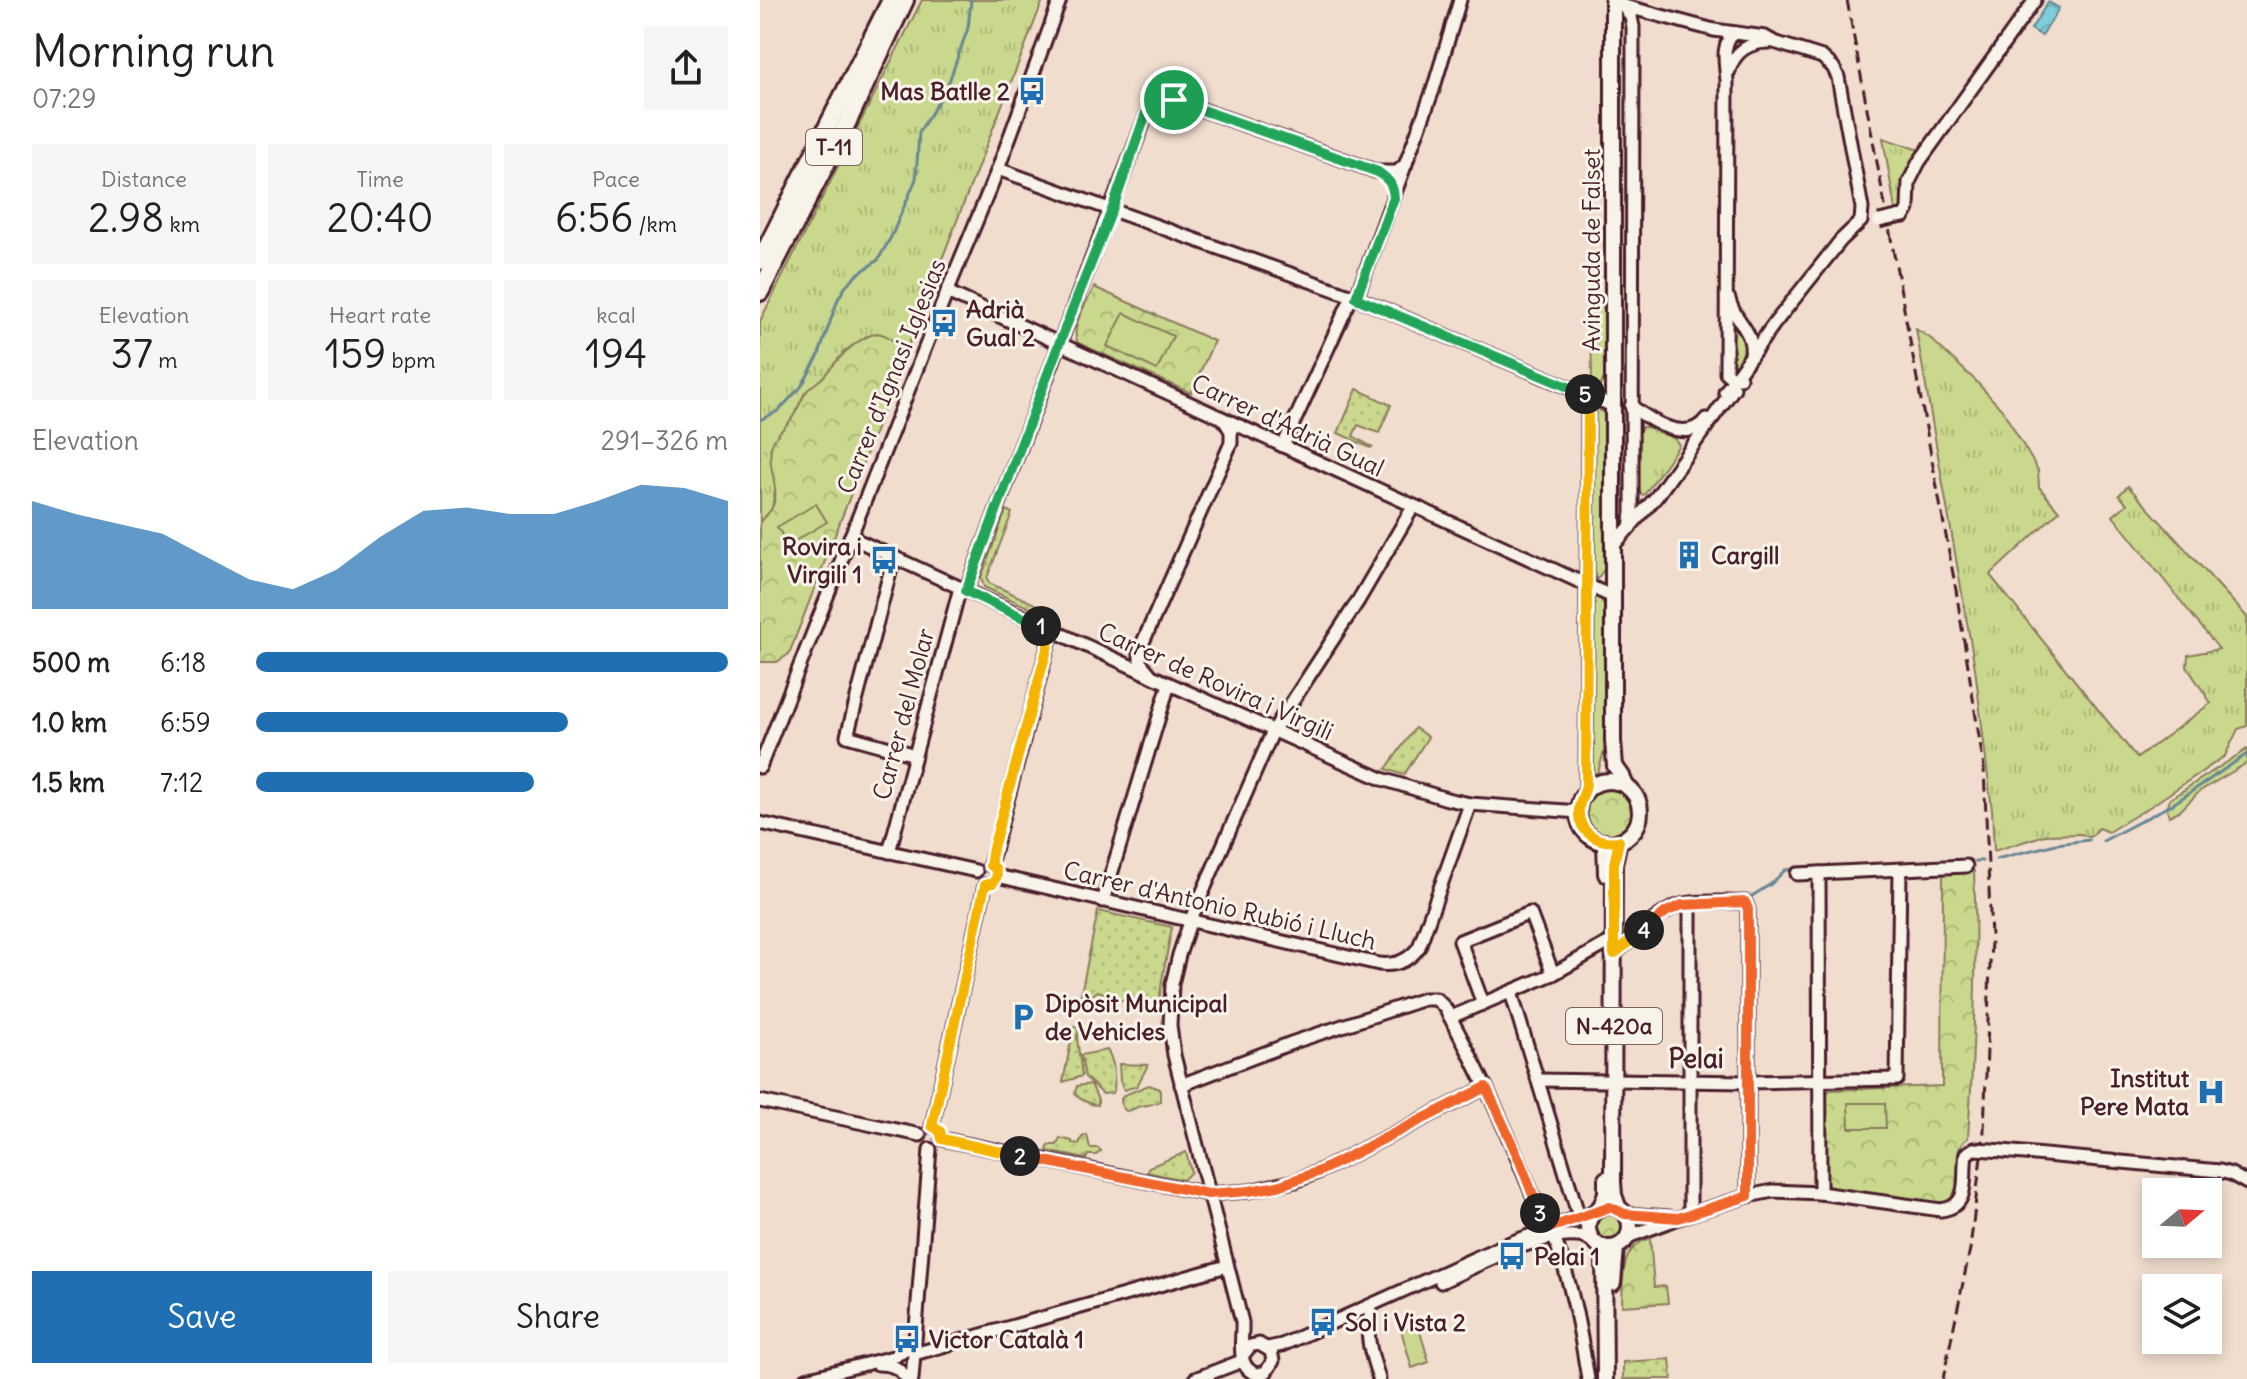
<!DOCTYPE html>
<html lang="en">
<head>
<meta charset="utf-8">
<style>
	:root { --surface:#fff; --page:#f6f6f6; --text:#202124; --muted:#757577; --accent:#1f6fb2 }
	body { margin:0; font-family:Delius,sans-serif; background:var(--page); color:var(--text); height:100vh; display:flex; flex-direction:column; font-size:30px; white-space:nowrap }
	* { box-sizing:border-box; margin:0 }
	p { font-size:26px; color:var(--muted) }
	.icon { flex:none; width:44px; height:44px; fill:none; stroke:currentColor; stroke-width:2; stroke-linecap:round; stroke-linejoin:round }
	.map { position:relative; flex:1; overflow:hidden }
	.panel { display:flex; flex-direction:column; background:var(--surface); width:760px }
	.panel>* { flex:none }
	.needle { width:52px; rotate:71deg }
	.controls { position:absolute; left:1382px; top:1178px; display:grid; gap:16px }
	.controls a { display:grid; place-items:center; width:80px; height:80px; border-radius:0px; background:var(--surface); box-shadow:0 4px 12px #0003; font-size:40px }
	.pin { position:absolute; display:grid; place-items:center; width:68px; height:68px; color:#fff; margin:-34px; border:4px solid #fff; border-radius:50%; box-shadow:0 2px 8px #0007 }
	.km { position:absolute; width:40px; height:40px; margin:-20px; border-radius:50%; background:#222; color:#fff; font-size:22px; line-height:40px; text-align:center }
	.round { display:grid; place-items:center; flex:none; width:84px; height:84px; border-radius:0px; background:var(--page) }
	.overview { display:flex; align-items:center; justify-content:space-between; height:136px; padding:0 32px }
	h1 { font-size:44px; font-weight:600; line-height:60px }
	.stats { display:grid; grid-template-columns:repeat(3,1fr); gap:12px; height:136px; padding:8px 32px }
	.stats div { display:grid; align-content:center; border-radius:0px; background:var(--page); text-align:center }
	.stats b { font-size:40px; font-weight:600 }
	.stats small { font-size:22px; font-weight:400 }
	.stats p { font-size:22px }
	.chart { height:224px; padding:16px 32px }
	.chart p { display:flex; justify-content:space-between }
	.chart svg { width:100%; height:144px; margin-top:8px; fill:var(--accent); opacity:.7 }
	.button { display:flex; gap:16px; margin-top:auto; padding:16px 32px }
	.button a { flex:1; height:92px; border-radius:0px; background:var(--accent); color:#fff; font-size:32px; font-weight:600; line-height:92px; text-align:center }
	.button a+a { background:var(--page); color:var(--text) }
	ul { padding:0 32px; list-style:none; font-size:26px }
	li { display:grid; grid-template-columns:128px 96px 1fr; align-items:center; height:60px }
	li i { height:20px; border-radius:10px; background:var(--accent) }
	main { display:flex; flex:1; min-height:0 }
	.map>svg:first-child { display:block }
</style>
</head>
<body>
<main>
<section class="panel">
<div class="overview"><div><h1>Morning run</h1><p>07:29</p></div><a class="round"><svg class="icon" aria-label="share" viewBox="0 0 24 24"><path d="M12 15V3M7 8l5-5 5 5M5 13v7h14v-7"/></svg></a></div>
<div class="stats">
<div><p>Distance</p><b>2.98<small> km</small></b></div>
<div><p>Time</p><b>20:40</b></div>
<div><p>Pace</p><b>6:56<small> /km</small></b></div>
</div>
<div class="stats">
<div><p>Elevation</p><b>37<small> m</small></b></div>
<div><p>Heart rate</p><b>159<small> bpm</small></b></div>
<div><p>kcal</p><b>194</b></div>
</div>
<div class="chart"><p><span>Elevation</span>291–326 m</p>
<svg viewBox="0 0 160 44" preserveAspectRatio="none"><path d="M0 44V11L10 15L20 18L30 21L40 28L50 35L60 38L70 32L80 22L90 14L100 13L110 15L120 15L130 11L140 6L150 7L160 11V44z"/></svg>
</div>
<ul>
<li><b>500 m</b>6:18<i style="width:100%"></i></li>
<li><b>1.0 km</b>6:59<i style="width:66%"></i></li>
<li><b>1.5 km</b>7:12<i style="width:59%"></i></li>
</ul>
<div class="button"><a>Save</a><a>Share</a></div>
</section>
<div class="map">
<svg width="1487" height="1379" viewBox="0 0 1487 1379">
	<defs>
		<pattern id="grass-tufts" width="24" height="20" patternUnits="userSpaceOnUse" patternTransform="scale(2)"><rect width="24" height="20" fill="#c9d88c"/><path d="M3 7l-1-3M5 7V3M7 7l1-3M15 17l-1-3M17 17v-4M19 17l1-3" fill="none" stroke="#aeb979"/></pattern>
		<pattern id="park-crowns" width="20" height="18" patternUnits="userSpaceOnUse" patternTransform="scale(2)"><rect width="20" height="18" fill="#c9d88c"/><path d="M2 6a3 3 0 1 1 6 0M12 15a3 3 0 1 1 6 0" fill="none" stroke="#aeb979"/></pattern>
		<pattern id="garden-dots" width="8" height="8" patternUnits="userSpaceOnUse" patternTransform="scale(2)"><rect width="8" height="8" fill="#c9d88c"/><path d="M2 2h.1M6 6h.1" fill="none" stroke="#aeb979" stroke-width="1.8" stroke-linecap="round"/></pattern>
		<pattern id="water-waves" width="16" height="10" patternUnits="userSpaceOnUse" patternTransform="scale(2)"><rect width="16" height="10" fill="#7ecdda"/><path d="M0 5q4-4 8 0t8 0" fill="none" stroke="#6eb0bb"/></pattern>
	</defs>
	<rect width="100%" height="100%" fill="#f0ddce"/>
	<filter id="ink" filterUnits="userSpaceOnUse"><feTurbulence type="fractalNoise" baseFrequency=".0125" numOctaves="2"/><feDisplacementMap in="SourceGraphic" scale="16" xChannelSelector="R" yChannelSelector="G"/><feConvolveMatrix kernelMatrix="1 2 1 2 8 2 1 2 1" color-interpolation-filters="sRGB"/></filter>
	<g filter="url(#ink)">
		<!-- grass -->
		<g fill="url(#grass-tufts)" stroke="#8a7c5c" stroke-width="2">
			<polygon points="162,0 283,0 143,359 141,352 107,336 85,351 64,377 45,393 31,421 14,474 16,484 12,509 0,522 0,321"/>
			<polygon points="1123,138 1162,151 1145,176 1141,188 1142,209 1136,215"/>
			<polygon points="833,301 844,308 845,377 839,388 827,390 823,388 832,383 831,307 833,307"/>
			<path d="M973,325C991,338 985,355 973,370Z"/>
			<polygon points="1156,329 1170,338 1215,380 1243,411 1278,470 1279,487 1299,511 1230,575 1377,758 1451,703 1427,667 1428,655 1459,649 1353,516 1367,504 1359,495 1368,486 1487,617 1487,726 1478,729 1465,756 1388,808 1348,832 1339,828 1333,835 1329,837 1321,834 1285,835 1234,851 1232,810 1215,668"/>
			<polygon points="833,406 845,414 845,568 837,579 832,577"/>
			<path d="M882,427C893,427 915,435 919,445L885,494L882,495L879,491V433Z"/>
			<polygon points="834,595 841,599 845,607 845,748 838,772 828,778 833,745"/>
			<polygon points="1487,749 1487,763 1440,791 1421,810 1409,816 1407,809 1410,799"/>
		</g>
		<!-- park -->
		<g fill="url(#park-crowns)" stroke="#8a7c5c" stroke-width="2">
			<path d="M334,287L454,341L431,393L318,343C309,327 327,303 334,287Z"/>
			<path d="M117,333C131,335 139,346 143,359L29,654L17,662H0V522C30,497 6,476 11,448C14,434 25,429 32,418C38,410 41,399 47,391C52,385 60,381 65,375C80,357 93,340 117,333Z"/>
			<circle cx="849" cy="811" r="25"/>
			<path d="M1214,871C1218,960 1214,1049 1208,1138C1185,1152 1211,1189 1183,1205L1073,1189L1068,1186L1066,1182V1094L1070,1090L1182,1086L1183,874Z"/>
			<circle cx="849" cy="1227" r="14"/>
			<path d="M890,1238L894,1287L906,1286L908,1303L862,1306C863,1280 859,1247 890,1238Z"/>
		</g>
		<!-- garden -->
		<g fill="url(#garden-dots)" stroke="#8a7c5c" stroke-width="2">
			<polygon points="597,389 631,405 619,433 598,425 593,436 612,447 610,448 578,433"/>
			<polygon points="246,510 252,513 227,578 229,583 290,611 287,616 224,587 221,578"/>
			<polygon points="655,728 668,737 644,775 626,769"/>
			<polygon points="338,911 412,927 402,980 399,1004 360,1000 338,991 331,996 329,1005 318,1008"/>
			<polygon points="314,1026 319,1028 317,1038 322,1076 303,1082"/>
			<path d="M347,1050C354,1060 355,1078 354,1091L352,1093L343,1094L325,1077L321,1055Z"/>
			<polygon points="359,1064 388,1065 377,1086 364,1090 360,1081"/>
			<path d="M331,1084L338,1100V1105C331,1105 318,1099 315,1093L317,1086Z"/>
			<path d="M389,1085L400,1089V1101C392,1106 389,1104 381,1106C375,1107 373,1111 366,1111L362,1107L361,1099L364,1095Z"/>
			<polygon points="327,1135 330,1148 338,1148 341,1151 336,1155 328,1155 326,1159 287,1151 289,1145 297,1145 300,1138 312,1141 312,1143 319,1144 322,1137"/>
			<polygon points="426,1152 431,1172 423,1180 387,1172 389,1167"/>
			<polygon points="910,1359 912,1379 863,1379 863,1362"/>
		</g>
		<!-- pitch -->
		<g fill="#c9d88c" stroke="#8a7c5c" stroke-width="2">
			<polygon points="364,313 413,336 397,370 347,346"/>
			<polygon points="56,504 67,522 28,545 17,527"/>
			<polygon points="1088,1103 1125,1103 1126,1128 1089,1128"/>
			<polygon points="658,1325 669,1362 652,1368 641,1330"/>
		</g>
		<!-- water -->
		<polygon fill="url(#water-waves)" stroke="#698794" stroke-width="2" points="1288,2 1299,8 1282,36 1271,29"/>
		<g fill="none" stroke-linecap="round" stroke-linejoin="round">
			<!-- stream -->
			<g stroke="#698794" stroke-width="3">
				<polyline points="0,420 18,411 41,387 58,357 78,299 87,284 98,274 118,260 131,237 156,179 159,132 186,90 208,28 211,0"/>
				<polyline points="1343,841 1413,804 1487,754"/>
				<polyline points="1236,859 1296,844 1329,840"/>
				<polyline points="1215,861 1222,861"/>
				<polyline points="992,896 1011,884 1025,870 1035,869"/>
			</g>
			<defs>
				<g id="minor">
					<polyline points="853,3 954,30 1005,37 1014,42 1062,57 1073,67 1078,77 1102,208 1101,221 1081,240 1014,324 965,392"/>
					<polyline points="864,6 871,17 873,27 872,513 870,528"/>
					<path d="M975,33C960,43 966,65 967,81L966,373L971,377L980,378"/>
					<path d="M969,71C974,51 990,42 1009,42"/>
					<polyline points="238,169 592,296 853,406"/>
					<polyline points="1137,217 1144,216 1148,209 1149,182 1159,162 1275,0"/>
					<polyline points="187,292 853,597"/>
					<polyline points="596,298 673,90 700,0"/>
					<path d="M969,299C974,322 994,328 991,356"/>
					<path d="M871,406C891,421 927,445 946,419"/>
					<polyline points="523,446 592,296"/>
					<polyline points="90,537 394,677 622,779 687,799 710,804 819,812"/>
					<polyline points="853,546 897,496 974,388"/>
					<polyline points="134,557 87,736 155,755"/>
					<polyline points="206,591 392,100 400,97 409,98 618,172 637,172 646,164"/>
					<polyline points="390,674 380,662 380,649 471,443 471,431 464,420"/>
					<polyline points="0,767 187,292 238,169 300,0"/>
					<polyline points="826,792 828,396"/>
					<polyline points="0,823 216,871"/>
					<polyline points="129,852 200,588"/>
					<polyline points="230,865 292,631"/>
					<polyline points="1059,873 1060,1193"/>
					<polyline points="1037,874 1206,866"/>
					<path d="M237,876L619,964C636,966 649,961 659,947L710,804"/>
					<polyline points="343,901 409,684"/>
					<polyline points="930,904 930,1214"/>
					<path d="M854,954C872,940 894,916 915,907C935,899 963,903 985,902L988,909V1196"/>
					<polyline points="751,992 819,1217"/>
					<polyline points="723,1004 700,941 770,913 793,974"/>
					<polyline points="691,1017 793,974 846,944"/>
					<polyline points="778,1080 845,1081"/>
					<polyline points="853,1080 987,1082 1137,1079 1140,870"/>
					<path d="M421,1085L534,1042L664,999H676L685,1008C725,1079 757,1153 786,1229"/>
					<polyline points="0,1101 160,1135"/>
					<polyline points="172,1126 225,885"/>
					<polyline points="182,1139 448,1194 489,1191 535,1181 560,1171 726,1087"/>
					<polyline points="1231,1150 1460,1171 1471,1174 1487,1183"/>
					<polyline points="865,1214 909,1217"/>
					<path d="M794,1237C812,1284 820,1329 828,1379"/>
					<path d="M867,1237L930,1214L988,1196L1013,1191L1060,1193L1181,1210C1212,1206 1202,1177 1206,1154L1214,1149"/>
					<path d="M681,1282C717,1266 778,1232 817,1236C823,1236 829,1239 834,1242"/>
					<path d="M611,1312C604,1337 612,1355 619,1379"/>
					<polyline points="508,1348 522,1345 742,1246 836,1211"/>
					<polyline points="154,1354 467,1266"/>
					<path d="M483,1355L490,1346L499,1344L511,1351L513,1361L506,1372L497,1374C475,1368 483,1340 482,1322L414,1055L410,1025L412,984L419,955L431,919L513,731L598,601L653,507"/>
					<path d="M118,1364C132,1364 140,1368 147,1379"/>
					<polyline points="46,1379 133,1357 155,1345"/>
					<polyline points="152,1379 170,1149"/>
					<polyline points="435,1379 482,1361"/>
				</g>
				<g id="major">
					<polyline points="853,0 853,741 855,766 862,776 865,784"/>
					<circle cx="849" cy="812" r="31"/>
					<polyline points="859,841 854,864 853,1182 854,1195 859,1209"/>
					<polyline points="845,842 846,874"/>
					<circle cx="849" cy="1227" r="21"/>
					<polyline points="840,1209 846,1193 846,1179"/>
					<polyline points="844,1247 845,1379"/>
					<polyline points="853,1283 856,1248"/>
				</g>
				<g id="highway">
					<polyline points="0,261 131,0"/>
					<polyline points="0,292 87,123 145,0"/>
				</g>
			</defs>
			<!-- minor casing -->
			<use href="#minor" stroke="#4a1f2b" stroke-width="17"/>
			<!-- major casing -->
			<use href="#major" stroke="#4a1f2b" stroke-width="20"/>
			<!-- highway casing -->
			<use href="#highway" stroke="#4a1f2b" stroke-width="22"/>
			<!-- minor -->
			<use href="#minor" stroke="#f7f3e8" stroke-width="11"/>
			<!-- major -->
			<use href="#major" stroke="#f7f3e8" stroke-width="14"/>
			<!-- highway -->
			<use href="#highway" stroke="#f7f3e8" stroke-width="16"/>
			<!-- rail -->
			<polyline stroke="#4a1f2b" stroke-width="3" stroke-dasharray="12 6" stroke-linecap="butt" points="1087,0 1196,590 1224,768 1231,938 1224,1131 1210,1249 1183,1379"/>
			<defs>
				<g id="minor-bridge">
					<polyline points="1119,221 1137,217"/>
					<polyline points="1214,1149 1231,1150"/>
				</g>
			</defs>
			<!-- minor-bridge casing -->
			<use href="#minor-bridge" stroke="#4a1f2b" stroke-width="17" stroke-linecap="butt"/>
			<!-- minor-bridge -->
			<use href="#minor-bridge" stroke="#f7f3e8" stroke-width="11"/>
		</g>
	</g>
	<g fill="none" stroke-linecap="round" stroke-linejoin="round" filter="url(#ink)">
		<defs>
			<path id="split-1" d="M281,626L206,591L299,344L352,210L389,105C395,95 404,96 414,100"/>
			<polyline id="split-2" points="260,1156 182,1139 180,1131 172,1126 225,885 233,883 237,876 235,868 230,865 233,848 292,631 281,626"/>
			<polyline id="split-3" points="260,1156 448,1194 489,1191 518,1186 560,1171 726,1087 759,1159 780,1213"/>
			<polyline id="split-4" points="780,1213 786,1229 850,1207 865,1214 918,1218 988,1196 988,909 985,902 922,905 906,912 884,930"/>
			<path id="split-5" d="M825,394L828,396L826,783C826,792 820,799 819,808C817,833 838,844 859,841L854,864V954L884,930"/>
			<path id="split-6" d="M414,100L618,172C629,180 633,184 634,198L596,298L825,394"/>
		</defs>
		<!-- split-1 casing -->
		<use href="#split-1" stroke="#fff" stroke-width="16"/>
		<!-- split-2 casing -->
		<use href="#split-2" stroke="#fff" stroke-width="16"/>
		<!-- split-3 casing -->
		<use href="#split-3" stroke="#fff" stroke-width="16"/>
		<!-- split-4 casing -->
		<use href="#split-4" stroke="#fff" stroke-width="16"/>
		<!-- split-5 casing -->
		<use href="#split-5" stroke="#fff" stroke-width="16"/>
		<!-- split-6 casing -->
		<use href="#split-6" stroke="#fff" stroke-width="16"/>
		<!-- split-1 -->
		<use href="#split-1" stroke="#22a559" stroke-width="10"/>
		<!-- split-2 -->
		<use href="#split-2" stroke="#f5b400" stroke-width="10"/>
		<!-- split-3 -->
		<use href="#split-3" stroke="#f0652b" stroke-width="10"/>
		<!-- split-4 -->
		<use href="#split-4" stroke="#f0652b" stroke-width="10"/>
		<!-- split-5 -->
		<use href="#split-5" stroke="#f5b400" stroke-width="10"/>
		<!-- split-6 -->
		<use href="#split-6" stroke="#22a559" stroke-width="10"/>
	</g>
	<!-- icons -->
	<defs>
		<symbol id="bus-bare" viewBox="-9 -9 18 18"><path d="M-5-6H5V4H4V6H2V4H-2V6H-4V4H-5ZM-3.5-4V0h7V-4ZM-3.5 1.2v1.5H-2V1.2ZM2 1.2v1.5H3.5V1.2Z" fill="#1f6fb2" stroke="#f7f3e8" stroke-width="2.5" paint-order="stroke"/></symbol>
		<symbol id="building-bare" viewBox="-9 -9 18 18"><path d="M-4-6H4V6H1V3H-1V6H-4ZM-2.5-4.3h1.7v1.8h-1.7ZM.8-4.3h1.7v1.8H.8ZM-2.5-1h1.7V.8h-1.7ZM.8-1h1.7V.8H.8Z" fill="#1f6fb2" stroke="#f7f3e8" stroke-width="2.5" paint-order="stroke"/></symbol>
		<symbol id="parking-bare" viewBox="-9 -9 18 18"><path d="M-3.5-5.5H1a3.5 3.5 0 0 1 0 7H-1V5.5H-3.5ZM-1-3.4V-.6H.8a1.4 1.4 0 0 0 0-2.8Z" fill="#1f6fb2" stroke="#f7f3e8" stroke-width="2.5" paint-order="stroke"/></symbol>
		<symbol id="hospital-bare" viewBox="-9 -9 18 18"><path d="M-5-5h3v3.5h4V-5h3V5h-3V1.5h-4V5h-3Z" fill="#1f6fb2" stroke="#f7f3e8" stroke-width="2.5" paint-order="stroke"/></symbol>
	</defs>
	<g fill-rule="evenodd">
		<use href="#bus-bare" x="252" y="71" width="40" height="40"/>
		<use href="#bus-bare" x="164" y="303" width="40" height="40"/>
		<use href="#building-bare" x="909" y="535" width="40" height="40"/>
		<use href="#bus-bare" x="104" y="540" width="40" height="40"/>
		<use href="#parking-bare" x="243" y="997" width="40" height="40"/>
		<use href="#hospital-bare" x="1431" y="1072" width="40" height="40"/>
		<use href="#bus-bare" x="732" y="1236" width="40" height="40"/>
		<use href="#bus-bare" x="543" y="1302" width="40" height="40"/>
		<use href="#bus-bare" x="127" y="1319" width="40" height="40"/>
	</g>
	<g text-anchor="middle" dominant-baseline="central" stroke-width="6" stroke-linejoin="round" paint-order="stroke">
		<!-- shield labels -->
		<g fill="#f7f3e8" stroke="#7e5f64" stroke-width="2">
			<rect x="46" y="129" width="56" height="36" rx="6"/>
			<rect x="806" y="1008" width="96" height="36" rx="6"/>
		</g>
		<g font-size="22" font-weight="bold" fill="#4a1f2b">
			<text x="74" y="147">T-11</text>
			<text x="854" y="1026">N-420a</text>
		</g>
		<!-- poi labels -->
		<g font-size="24" font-weight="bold" fill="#4a1f2b" stroke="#f7f3e8" text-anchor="start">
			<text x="250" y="91" text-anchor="end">Mas Batlle 2</text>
			<text x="206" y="309">Adrià<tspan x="206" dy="28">Gual 2</tspan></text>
			<text x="102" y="546" text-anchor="end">Rovira i<tspan x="102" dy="28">Virgili 1</tspan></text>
			<text x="951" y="555">Cargill</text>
			<text x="285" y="1003">Dipòsit Municipal<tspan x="285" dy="28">de Vehicles</tspan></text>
			<text x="1429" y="1078" text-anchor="end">Institut<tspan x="1429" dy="28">Pere Mata</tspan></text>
			<text x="774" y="1256">Pelai 1</text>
			<text x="585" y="1322">Sol i Vista 2</text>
			<text x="169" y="1339">Victor Català 1</text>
		</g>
		<!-- street labels -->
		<g font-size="24" fill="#4a1f2b" stroke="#f7f3e8">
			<text transform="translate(831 250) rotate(-90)">Avinguda de Falset</text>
			<text transform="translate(131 376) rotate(-68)">Carrer d'Ignasi Iglesias</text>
			<text transform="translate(528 425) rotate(25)">Carrer d'Adrià Gual</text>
			<text transform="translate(456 681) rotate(24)">Carrer de Rovira i Virgili</text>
			<text transform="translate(143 714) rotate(-75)">Carrer del Molar</text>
			<text transform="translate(460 905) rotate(13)">Carrer d'Antonio Rubió i Lluch</text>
		</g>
		<!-- neighbourhood labels -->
		<g font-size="26" font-weight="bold" fill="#4a1f2b" stroke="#f7f3e8">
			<text x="936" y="1058">Pelai</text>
		</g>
	</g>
</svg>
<div class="controls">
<a><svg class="needle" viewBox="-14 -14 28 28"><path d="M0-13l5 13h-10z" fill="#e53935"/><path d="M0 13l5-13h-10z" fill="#757577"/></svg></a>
<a><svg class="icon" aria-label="layers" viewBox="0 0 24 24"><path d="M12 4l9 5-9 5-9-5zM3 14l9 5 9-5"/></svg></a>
</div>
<div class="pin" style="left:414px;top:100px;background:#1e9e55"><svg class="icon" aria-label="arrive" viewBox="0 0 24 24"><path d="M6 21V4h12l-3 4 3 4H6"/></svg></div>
<b class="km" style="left:281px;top:626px">1</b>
<b class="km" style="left:260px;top:1156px">2</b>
<b class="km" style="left:780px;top:1213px">3</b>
<b class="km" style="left:884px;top:930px">4</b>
<b class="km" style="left:825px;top:394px">5</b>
</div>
</main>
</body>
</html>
